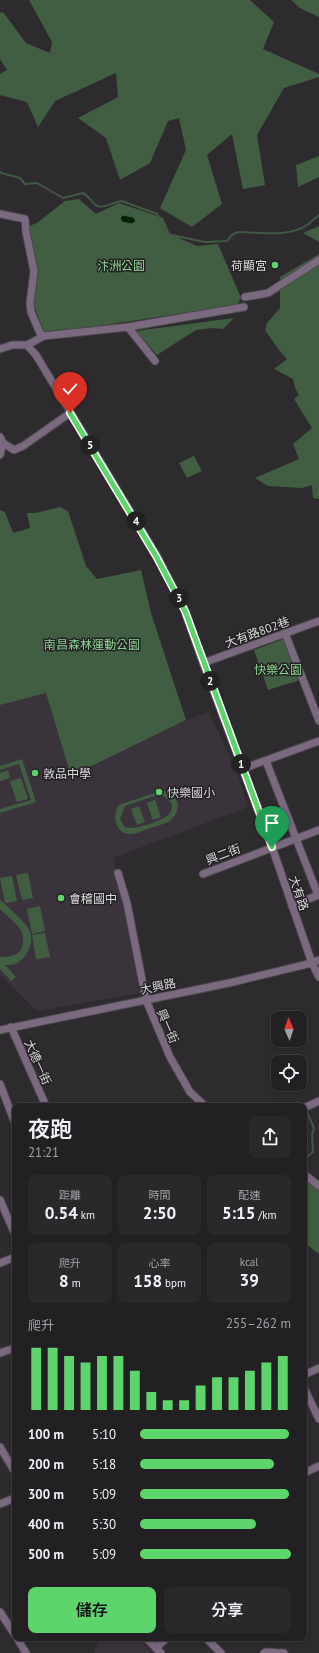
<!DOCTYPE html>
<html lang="zh-TW">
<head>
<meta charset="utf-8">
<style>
	:root { --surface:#222023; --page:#2a282b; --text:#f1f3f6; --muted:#a2a3a6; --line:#3f3e41; --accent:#5ed56c }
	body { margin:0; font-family:"PT Sans","Noto Sans TC",sans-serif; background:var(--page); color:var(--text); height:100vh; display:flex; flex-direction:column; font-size:15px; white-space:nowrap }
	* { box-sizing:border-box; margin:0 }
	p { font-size:13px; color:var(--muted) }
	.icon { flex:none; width:22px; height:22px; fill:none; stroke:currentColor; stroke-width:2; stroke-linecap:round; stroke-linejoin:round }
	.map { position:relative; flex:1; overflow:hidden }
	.panel { position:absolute; left:12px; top:1103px; width:295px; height:538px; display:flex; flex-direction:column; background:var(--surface); border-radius:8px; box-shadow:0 2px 6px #0003,0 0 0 1px var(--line) }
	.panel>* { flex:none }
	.needle { width:26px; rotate:357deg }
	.tools { position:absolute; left:271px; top:1011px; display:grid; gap:8px }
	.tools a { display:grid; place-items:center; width:36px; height:36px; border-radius:8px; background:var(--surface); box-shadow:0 2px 6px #0003,0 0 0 1px var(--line); font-size:20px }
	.pin { position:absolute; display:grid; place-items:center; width:34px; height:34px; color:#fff; margin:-41px -17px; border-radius:50% 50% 50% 0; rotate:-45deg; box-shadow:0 0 4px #0007 }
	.pin .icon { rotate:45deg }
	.km { position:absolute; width:20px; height:20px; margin:-10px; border-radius:50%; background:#222; color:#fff; font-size:11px; line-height:20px; text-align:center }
	.round { display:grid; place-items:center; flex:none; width:42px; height:42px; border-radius:8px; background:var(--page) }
	.head { display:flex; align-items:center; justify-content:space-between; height:68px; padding:0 16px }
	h1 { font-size:22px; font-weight:600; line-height:30px }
	.stats { display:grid; grid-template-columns:repeat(3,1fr); gap:6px; height:68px; padding:4px 16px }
	.stats div { display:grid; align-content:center; border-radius:8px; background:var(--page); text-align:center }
	.stats b { font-size:17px; font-weight:600 }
	.stats small { font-size:11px; font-weight:400 }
	.stats p { font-size:11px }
	.chart { height:112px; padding:8px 16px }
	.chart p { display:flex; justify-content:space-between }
	.chart svg { width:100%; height:72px; margin-top:4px; stroke:var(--accent); stroke-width:6 }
	.button { display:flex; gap:8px; margin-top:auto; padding:8px 16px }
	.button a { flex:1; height:46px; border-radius:8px; background:var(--accent); color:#111; font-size:16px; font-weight:600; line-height:46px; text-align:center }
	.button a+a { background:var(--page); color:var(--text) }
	ul { padding:0 16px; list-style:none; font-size:13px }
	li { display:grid; grid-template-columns:64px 48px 1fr; align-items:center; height:30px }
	li i { height:10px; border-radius:5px; background:var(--accent) }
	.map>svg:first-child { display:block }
</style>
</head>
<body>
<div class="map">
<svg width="319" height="1653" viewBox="0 0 319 1653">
	<rect width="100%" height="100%" fill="#2e2b2f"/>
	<!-- built -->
	<g fill="#3a333c">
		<polygon points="46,693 71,776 186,720 209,712 236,770 248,807 113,858 128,925 139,993 37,1011 0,975 0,705"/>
		<polygon points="99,1638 138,1638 151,1651 148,1653 94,1653"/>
	</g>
	<!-- green -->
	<g fill="#415e42" fill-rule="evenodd">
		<polygon points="29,0 250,0 274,22 263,49 319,74 319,77 284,88 257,135 265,185 243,189 232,134 207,155 222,204 192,227 160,208 186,150 179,118 168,121 150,163 120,180 106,138 78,118 118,97 116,73 55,101 38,127 27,102 0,95 0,74 7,70 0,59 0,13 3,12 26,43 50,53 52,42"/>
		<polygon points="291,0 319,0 319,17 300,8"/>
		<polygon points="319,156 319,177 298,187 296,165"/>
		<polygon points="79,199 96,214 119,203 163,218 170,234 197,246 218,244 241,298 237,305 45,334 34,306 37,275 29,226 37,223 65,201"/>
		<polygon points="319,226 319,242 303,233"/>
		<polygon points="319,254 319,499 313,498 312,485 302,488 268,486 255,478 299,459 293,444 312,428 294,399 299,395 295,388 293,379 274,369 287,359 279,350 265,330 267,323 280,308 280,277"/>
		<polygon points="234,318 223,329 213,328 196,330 157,355 136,331"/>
		<polygon points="194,456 202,471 187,478 179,463"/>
		<polygon points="60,507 68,511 86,566 97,579 141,570 151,613 186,720 71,776 46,693 0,705 0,510 5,512 13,533 30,528 27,513 36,513"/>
		<polygon points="284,639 300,680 268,690 254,650"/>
		<polygon points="22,759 36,802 0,813 0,809 31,800 19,764 0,770 0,766"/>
		<polygon points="8,770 10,778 0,781 0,773"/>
		<polygon points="21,778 28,799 17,802 10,781"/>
		<path d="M163,790C173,795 182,801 176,813C174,817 171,821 168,822C161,825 154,827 147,829C142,831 134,835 129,834C115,833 112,815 119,805ZM160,794L169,800L172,805C172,808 172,811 169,814C163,821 133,831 125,827L120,819L125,806Z"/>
		<polygon points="155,800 161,817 153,820 147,803"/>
		<polygon points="139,806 145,822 137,825 131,809"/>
		<polygon points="28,873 33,898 22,900 16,875"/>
		<polygon points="12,876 17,901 5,903 0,878"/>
		<path d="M0,900C9,908 21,918 28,928C36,940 28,957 17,963C13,965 9,965 5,965L16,977L11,981L0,969V957C11,957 23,955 23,942C23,939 23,935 22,932C19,925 6,915 0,909Z"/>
		<polygon points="40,906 45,931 32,934 27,909"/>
		<polygon points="45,933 50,957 36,959 32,935"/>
		<polygon points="304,1177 319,1189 319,1254 304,1242"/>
	</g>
	<!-- water -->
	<polygon fill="#002404" stroke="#415a44" points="123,215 133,217 136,221 132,224 122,222 120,218"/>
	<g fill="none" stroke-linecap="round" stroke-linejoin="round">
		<!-- stream -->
		<g stroke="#415a44" stroke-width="2">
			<path d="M0,171L1,173L20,178L25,184L37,183L63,198L83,193C89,196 92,203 97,206C105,209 115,201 122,201L157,214L167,234L205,242L227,241L232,235L238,232C260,232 288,238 307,225C311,222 315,218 319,215"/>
			<polyline points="304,1159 313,1152 312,1135 314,1128 307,1112"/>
		</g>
		<defs>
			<g id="street">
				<polyline points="0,214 25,219 26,232 34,271 30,303 31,312 40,333 44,336 128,327 155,361"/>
				<polyline points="245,297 268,293 319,260"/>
				<polyline points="128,327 244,307"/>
				<polyline points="27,345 36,355 157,556 185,611 203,663 272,847 312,963 319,977"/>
				<polyline points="0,349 12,345 27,345 44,336"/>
				<polyline points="0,437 3,443 0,455"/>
				<polyline points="3,443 14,450 23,446 70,413"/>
				<polyline points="285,633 319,721"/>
				<polyline points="203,663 319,621"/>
				<polyline points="266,761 318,895 292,906"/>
				<polyline points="242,769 319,741"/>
				<polyline points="118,873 127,903 146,1000 170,1057 190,1092 205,1106"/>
				<polyline points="203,874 319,830"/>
				<polyline points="11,1027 46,1106"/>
				<polyline points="0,1030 229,983 312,963 319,960"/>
				<polyline points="0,1084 15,1123"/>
				<polyline points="304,1108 319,1101"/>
				<polyline points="304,1174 319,1186"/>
				<polyline points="0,1200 15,1234"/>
				<polyline points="0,1263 15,1257"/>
				<polyline points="0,1353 15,1348"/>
				<polyline points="304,1375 319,1368"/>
				<polyline points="304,1388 319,1419"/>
				<polyline points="0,1447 15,1472"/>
				<polyline points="304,1473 319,1466"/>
				<polyline points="0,1504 15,1498"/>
				<polyline points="0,1612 15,1635"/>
				<polyline points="17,1638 26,1653"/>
				<polyline points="146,1638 161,1653"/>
				<polyline points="206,1638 221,1653"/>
				<polyline points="156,1648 167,1638"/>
				<polyline points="264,1653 266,1652 284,1653"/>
			</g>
		</defs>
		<!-- street casing -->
		<use href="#street" stroke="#4a474b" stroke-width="9"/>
		<!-- street -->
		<use href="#street" stroke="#7b6980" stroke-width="7"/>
	</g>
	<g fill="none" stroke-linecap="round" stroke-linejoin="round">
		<defs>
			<polyline id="route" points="70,413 156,556 185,611 272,847"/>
		</defs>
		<!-- route casing -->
		<use href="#route" stroke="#fff" stroke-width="8"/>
		<!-- route -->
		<use href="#route" stroke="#5ed56c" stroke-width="5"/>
	</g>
	<!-- markers -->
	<g fill="#5ed56c" stroke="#242125" stroke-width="1.5">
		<circle cx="275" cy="265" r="4"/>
		<circle cx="35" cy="773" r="4"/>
		<circle cx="159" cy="792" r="4"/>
		<circle cx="61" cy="898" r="4"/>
	</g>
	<g text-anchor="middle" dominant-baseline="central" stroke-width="3" stroke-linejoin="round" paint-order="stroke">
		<!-- park labels -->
		<g font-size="12" fill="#8cd590" stroke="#242125">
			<text x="121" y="265">汴洲公園</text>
			<text x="92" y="644">南昌森林運動公園</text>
			<text x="278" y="669">快樂公園</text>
		</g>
		<!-- poi labels -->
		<g font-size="12" fill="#dad8db" stroke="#242125" text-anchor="start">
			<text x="267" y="265" text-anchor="end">荷顯宮</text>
			<text x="43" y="773">敦品中學</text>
			<text x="167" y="792">快樂國小</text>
			<text x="69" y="898">會稽國中</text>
		</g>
		<!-- street labels -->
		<g font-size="12" fill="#dad8db" stroke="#242125">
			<text transform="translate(257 632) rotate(-20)">大有路802巷</text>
			<text transform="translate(223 854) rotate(-21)">興二街</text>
			<text transform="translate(299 893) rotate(71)">大有路</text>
			<text transform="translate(158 986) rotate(-12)">大興路</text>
			<text transform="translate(168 1026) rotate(67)">興一街</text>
			<text transform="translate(38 1062) rotate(66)">大德一街</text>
		</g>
	</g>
</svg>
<div class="tools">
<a><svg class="needle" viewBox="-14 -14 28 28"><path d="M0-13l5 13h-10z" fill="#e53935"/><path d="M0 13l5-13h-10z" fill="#a2a3a6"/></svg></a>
<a><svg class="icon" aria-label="locate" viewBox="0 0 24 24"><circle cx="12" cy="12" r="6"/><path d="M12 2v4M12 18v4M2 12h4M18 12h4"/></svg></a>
</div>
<div class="pin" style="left:272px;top:847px;background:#1e9e55"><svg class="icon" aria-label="arrive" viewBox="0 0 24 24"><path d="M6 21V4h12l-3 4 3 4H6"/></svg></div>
<div class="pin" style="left:70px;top:413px;background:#d93025"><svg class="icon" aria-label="check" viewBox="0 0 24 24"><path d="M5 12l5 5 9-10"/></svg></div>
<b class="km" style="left:241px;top:764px">1</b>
<b class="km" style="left:210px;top:681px">2</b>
<b class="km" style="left:179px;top:598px">3</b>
<b class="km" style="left:136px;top:521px">4</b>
<b class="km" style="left:90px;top:445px">5</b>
<section class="panel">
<div class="head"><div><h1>夜跑</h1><p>21:21</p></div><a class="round"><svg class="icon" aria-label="share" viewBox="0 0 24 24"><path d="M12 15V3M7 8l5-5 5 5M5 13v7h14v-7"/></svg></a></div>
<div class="stats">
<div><p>距離</p><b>0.54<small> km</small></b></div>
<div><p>時間</p><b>2:50</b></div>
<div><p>配速</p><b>5:15<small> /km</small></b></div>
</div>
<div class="stats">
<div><p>爬升</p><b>8<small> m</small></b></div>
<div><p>心率</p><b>158<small> bpm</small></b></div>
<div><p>kcal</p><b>39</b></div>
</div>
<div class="chart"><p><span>爬升</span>255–262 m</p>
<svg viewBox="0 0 160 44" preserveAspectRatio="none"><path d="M5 44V6M15 44V6M25 44V11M35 44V15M45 44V11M55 44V11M65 44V20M75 44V33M85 44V38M95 44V38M105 44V29M115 44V24M125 44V24M135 44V20M145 44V15M155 44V11"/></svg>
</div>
<ul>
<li><b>100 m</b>5:10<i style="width:99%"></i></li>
<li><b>200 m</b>5:18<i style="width:89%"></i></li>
<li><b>300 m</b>5:09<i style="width:99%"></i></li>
<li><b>400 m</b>5:30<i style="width:77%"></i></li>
<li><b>500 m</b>5:09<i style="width:100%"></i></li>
</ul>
<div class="button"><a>儲存</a><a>分享</a></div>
</section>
</div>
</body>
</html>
